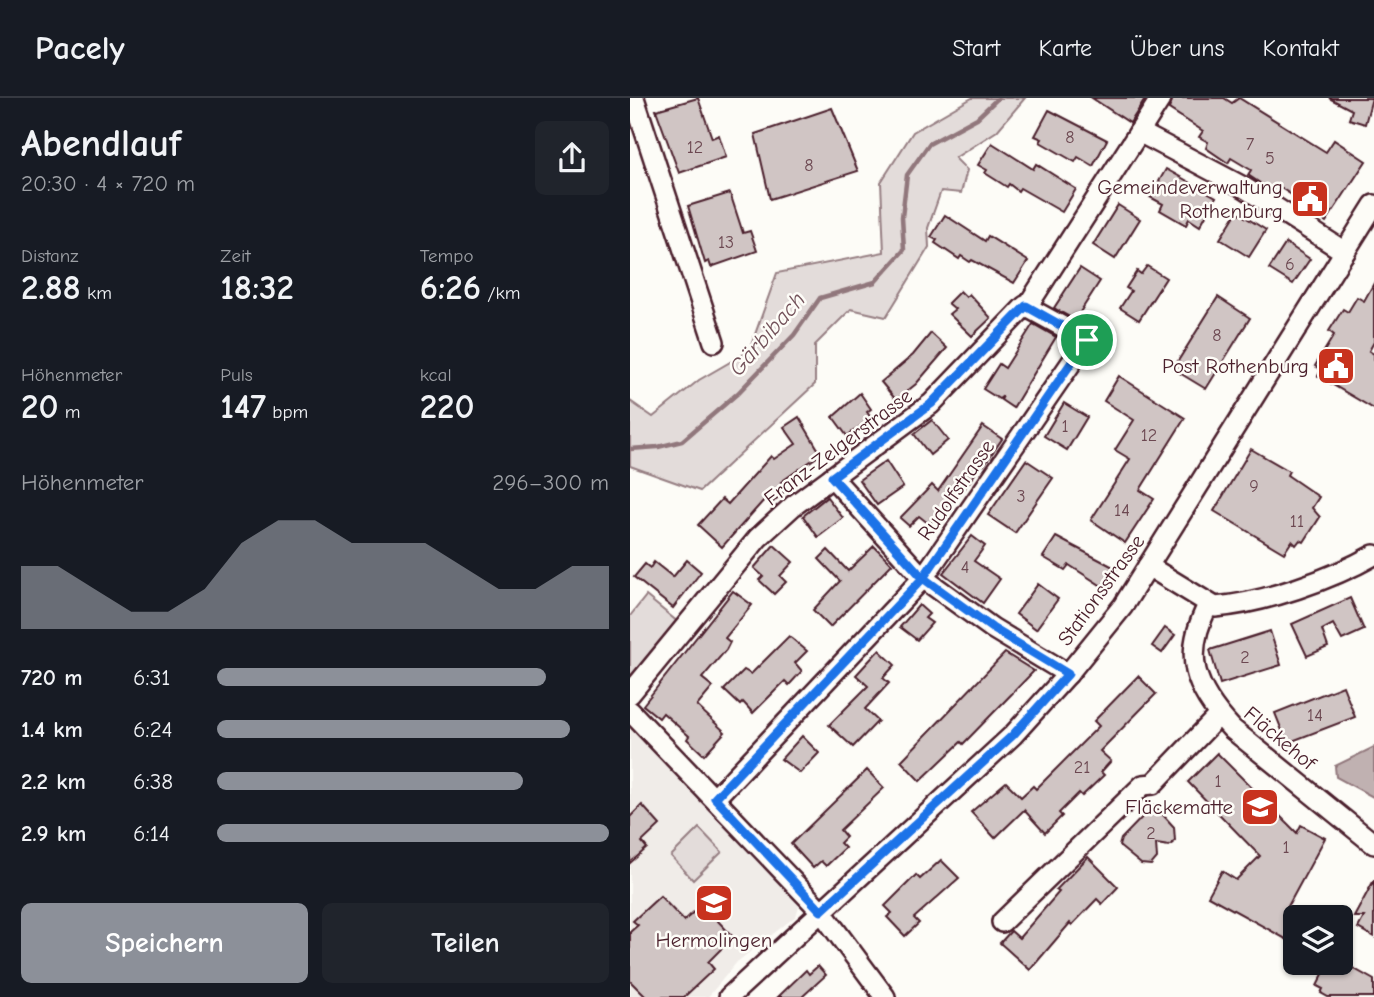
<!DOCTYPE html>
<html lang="de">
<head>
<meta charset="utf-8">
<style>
	:root { --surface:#171b24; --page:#20242c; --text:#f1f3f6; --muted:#9ea1a6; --line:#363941; --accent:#8c9099 }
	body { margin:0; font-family:"Comic Neue",sans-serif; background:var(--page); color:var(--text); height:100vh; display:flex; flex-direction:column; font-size:26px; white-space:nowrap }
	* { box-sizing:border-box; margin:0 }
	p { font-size:23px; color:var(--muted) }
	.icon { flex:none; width:38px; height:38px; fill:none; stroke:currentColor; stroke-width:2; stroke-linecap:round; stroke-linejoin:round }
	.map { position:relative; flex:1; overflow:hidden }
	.sheet { display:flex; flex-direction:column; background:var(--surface); width:630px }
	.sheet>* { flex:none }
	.buttons { position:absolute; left:653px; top:807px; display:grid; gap:14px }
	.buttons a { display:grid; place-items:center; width:70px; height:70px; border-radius:10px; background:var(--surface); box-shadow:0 2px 5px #0004; font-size:35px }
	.pin { position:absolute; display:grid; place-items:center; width:60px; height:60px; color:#fff; margin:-30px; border:4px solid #fff; border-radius:50%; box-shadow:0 2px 7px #0007 }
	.round { display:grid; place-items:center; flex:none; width:74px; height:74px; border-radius:10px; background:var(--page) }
	.overview { display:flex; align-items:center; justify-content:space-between; height:119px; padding:0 21px }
	h1 { font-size:38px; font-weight:700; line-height:52px }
	.metrics { display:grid; grid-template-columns:repeat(3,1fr); gap:10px; height:119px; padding:7px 21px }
	.metrics div { display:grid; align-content:center }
	.metrics b { font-size:35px; font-weight:700 }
	.metrics small { font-size:19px; font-weight:400 }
	.metrics p { font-size:19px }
	.chart { height:196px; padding:14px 21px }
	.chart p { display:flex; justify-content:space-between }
	.chart svg { width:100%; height:126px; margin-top:7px; fill:var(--accent); opacity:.7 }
	.action { display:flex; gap:14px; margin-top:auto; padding:14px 21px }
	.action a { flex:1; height:80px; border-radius:10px; background:var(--accent); color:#fff; font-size:28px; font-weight:700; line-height:80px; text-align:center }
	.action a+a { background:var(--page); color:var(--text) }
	ul { padding:0 21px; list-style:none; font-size:23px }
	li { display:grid; grid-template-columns:112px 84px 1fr; align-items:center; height:52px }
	li i { height:18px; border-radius:9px; background:var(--accent) }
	header { display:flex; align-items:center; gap:42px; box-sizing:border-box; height:98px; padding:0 35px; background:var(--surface); border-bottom:2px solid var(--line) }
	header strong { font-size:33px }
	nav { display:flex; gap:38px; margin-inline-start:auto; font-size:24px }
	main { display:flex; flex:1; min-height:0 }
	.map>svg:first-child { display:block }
</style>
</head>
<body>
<header>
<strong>Pacely</strong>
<nav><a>Start</a><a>Karte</a><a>Über uns</a><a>Kontakt</a></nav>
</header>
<main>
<section class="sheet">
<div class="overview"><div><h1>Abendlauf</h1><p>20:30 · 4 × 720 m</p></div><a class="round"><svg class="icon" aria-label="share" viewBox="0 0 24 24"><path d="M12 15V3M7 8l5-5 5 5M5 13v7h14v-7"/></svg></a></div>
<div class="metrics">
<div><p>Distanz</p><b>2.88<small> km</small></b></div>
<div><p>Zeit</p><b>18:32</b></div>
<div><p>Tempo</p><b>6:26<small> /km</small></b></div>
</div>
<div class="metrics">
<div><p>Höhenmeter</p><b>20<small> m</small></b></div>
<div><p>Puls</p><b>147<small> bpm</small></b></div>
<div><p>kcal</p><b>220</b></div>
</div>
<div class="chart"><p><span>Höhenmeter</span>296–300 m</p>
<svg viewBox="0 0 160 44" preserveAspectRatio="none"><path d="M0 44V22L10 22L20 30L30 38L40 38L50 30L60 14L70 6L80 6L90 14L100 14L110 14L120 22L130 30L140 30L150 22L160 22V44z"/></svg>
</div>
<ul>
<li><b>720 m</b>6:31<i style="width:84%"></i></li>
<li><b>1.4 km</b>6:24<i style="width:90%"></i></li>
<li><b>2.2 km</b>6:38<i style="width:78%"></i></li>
<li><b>2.9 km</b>6:14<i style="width:100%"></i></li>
</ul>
<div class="action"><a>Speichern</a><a>Teilen</a></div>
</section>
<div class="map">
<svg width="744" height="899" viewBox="0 0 744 899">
	<rect width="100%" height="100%" fill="#fdfcf7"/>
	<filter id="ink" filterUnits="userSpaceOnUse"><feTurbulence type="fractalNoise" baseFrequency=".0143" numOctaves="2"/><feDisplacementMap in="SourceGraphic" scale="14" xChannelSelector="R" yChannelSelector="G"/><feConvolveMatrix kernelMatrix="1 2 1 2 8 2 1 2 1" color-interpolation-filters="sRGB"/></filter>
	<g filter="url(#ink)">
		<!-- built -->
		<polygon fill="#f0ece8" points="0,621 169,799 166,802 169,808 166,818 107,864 78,899 0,899"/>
		<!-- green -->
		<g fill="#e3dcda" stroke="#967e82" stroke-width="2">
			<polygon points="342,0 395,0 367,33 325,60 337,72 331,95 311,93 298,130 299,149 256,219 221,211 185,247 185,286 70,393 0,368 0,303 23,319 69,282 119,253 147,175 254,154 251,84 283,34"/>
			<polygon points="16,498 49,525 0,585 0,518"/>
			<polygon points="69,730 92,754 63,782 41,758"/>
		</g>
		<!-- water -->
		<polygon fill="#c0b1b1" stroke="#91777b" stroke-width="2" points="744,649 744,698 743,699 706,679 705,668"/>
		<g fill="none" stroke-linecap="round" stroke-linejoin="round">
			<!-- stream -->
			<polyline stroke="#91777b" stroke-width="4.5" points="0,351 28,349 52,343 108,295 164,237 190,200 245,184 274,152 272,119 277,77 299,46 347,20 368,0"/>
		</g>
		<!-- building -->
		<g fill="#d0c5c4" stroke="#4a1f2b" stroke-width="2">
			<polygon points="68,0 82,40 89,37 96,59 49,75 26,12"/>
			<polygon points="462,0 516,0 500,25"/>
			<polygon points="543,0 594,0 602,5 609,0 696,54 704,42 736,63 696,124 665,105 668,101 646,87 642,93 618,77 621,72 601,60 598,65 576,50 578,44 569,39 573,33 539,11"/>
			<polygon points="699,0 742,0 735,26 719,21 722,12"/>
			<polygon points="202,10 228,73 140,101 125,36"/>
			<polygon points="419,12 477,42 463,68 448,59 445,64 410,44 412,41 405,38"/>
			<polygon points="362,45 403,71 406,66 446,91 432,114 390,90 388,93 379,86 377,89 355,75 357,72 348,67"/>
			<polygon points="536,71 586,99 570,128 559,121 556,127 530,112 533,106 520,99"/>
			<polygon points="100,95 113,135 120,133 127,153 81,169 79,163 75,165 58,108"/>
			<polygon points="488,107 510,121 485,161 463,147"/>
			<polygon points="607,114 636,132 619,159 590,141"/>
			<polygon points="315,117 355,143 358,138 398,163 384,185 342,162 340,164 331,158 329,161 305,145 307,142 301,139"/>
			<polygon points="656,145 680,161 663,186 639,171"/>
			<polygon points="517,168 536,180 509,222 490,210 501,193 496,190 507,173 511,176"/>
			<polygon points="450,170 470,183 445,222 424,210"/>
			<polygon points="744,185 744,244 739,253 744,256 744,311 688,278 691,272 685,268 704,237 699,233 713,211 718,214 727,199 734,203"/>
			<polygon points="330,193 336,199 339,196 361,220 342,238 319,216 325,211 318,205"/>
			<polygon points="588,199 620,220 576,291 543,271"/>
			<polygon points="403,226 426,239 383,310 371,302 373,298 369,301 353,291 369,266 375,270"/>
			<polygon points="301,235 317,250 286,286 266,302 251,284 283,257"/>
			<polygon points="489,278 555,320 510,392 524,401 495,445 461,422 500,361 485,352 504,322 474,303"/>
			<polygon points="230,295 241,311 237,314 241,320 217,338 203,319"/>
			<polygon points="434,305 457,319 437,352 414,338"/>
			<polygon points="169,319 191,356 151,384 157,391 141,406 135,401 92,449 68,427 92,401 98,406 141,358 144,361 166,346 154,329"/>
			<polygon points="302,322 318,342 300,357 284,336"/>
			<polygon points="353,328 372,341 354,367 352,366 332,394 299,426 289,418 279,428 270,420 302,387 308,393"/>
			<polygon points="621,351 659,373 657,377 689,399 682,410 690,419 674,444 670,442 666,447 662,443 654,455 584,413"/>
			<polygon points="396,362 423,380 385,435 358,417"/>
			<polygon points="256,363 273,389 247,407 229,382"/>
			<polygon points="197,399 213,420 188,439 173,418"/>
			<polygon points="342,438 355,448 344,463 370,481 353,505 313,475"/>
			<polygon points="426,439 487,471 475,490 439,467 435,472 413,459"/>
			<polygon points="144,447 163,464 150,478 156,484 144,496 129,482 133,478 124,470"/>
			<polygon points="244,448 262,466 200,529 183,512 210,483 189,461 198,452 218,473"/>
			<polygon points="57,462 71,474 43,510 4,479 15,466 20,470 24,464 43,479"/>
			<polygon points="408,486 428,501 406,531 386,516"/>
			<polygon points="103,493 122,507 95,540 100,544 96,552 72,580 83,589 67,608 95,634 74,657 57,641 59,638 33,615 29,620 13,607"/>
			<polygon points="720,500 734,532 712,542 703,526 692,532 698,549 677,558 662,526"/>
			<polygon points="289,507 299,516 295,520 302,525 287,542 270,529"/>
			<polygon points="535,530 545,537 532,555 522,548"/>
			<polygon points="640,533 651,567 590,586 580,552"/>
			<polygon points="159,538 177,553 165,565 172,573 159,587 155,583 123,615 113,604 110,607 94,592 114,572 121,576"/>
			<polygon points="249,552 265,567 253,580 259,585 235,611 248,623 223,649 199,627 238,588 226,577"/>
			<polygon points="375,555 404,573 333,646 331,644 290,683 271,663"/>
			<polygon points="508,578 526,596 470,653 481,663 471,674 474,677 452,698 449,695 429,715 432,718 415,735 394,712 365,740 341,714 376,684 391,699 403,688 406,691 469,628 464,623"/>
			<polygon points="713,588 725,619 657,645 645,615"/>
			<polygon points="172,638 189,655 170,675 151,661"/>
			<polygon points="587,655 667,735 671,727 695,740 657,810 665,814 665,846 578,798 592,773 606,782 630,758 558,684"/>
			<polygon points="237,672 254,690 210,732 216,739 210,745 215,750 196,768 191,763 183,770 161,746"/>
			<polygon points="12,707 30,727 12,744 17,750 0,765 0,719"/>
			<polygon points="524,707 544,729 545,743 539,748 526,746 527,760 521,767 511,766 489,748 491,741"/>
			<polygon points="458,759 488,789 472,806 467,801 442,827 440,825 400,872 370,845 381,833 389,840 429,794 426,792"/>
			<polygon points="311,762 329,780 284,820 289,825 275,838 257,819 262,815 255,808 286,777 290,781"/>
			<polygon points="744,782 744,839 728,830 734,819 724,819"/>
			<polygon points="30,798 54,823 72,806 103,839 78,864 84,871 54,899 16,899 0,883 0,834 8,827 3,823"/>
			<polygon points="699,864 712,864 744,882 744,899 698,899 691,895 693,891 687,888"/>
			<polygon points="188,868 196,877 172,899 148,899 176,872 179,876"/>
		</g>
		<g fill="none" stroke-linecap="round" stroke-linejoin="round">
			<defs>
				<g id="minor">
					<polyline points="4,0 84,244"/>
					<polyline points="509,34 615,90 715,154"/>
					<polyline points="402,201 531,0"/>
					<polyline points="202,379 293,480 362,530 438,576"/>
					<path d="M518,468L585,509C634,505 702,481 744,457"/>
					<path d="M578,507C552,558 564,590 602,631L744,746"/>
					<polyline points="0,596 128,440 163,408 301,306 395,208 457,242 293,480 85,700"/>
					<polyline points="0,613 191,813 255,899"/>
					<polyline points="372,824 513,687 523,686 589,617"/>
					<polyline points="99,899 383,637 438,576 493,508 744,107"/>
				</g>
			</defs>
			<!-- minor casing -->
			<use href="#minor" stroke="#4a1f2b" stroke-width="24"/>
			<!-- minor -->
			<use href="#minor" stroke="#fdfcf7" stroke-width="19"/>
		</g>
	</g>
	<g fill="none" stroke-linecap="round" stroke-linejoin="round" filter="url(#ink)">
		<defs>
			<polyline id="route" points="457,242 396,208 301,306 202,379 293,480 362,530 438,576 383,637 191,813 85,700 293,480 457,242"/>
		</defs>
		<!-- route casing -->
		<use href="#route" stroke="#fff" stroke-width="14"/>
		<!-- route -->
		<use href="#route" stroke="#1a73e8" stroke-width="9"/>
	</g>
	<!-- icons -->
	<defs>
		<symbol id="civic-square" viewBox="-11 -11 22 22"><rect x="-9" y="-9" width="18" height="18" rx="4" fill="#c8321e" stroke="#fdfcf7"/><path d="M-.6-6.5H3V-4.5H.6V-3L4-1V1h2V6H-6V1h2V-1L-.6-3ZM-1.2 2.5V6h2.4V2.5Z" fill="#fff"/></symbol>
		<symbol id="school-square" viewBox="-11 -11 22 22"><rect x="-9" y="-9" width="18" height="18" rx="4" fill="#c8321e" stroke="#fdfcf7"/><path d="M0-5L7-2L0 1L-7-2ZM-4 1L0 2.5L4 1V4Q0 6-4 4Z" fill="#fff"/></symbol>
	</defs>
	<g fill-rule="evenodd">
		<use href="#civic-square" x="658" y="79" width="44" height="44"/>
		<use href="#civic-square" x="684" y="246" width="44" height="44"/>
		<use href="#school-square" x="608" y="687" width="44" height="44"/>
		<use href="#school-square" x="62" y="783" width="44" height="44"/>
	</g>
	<g text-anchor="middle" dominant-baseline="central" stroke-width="5" stroke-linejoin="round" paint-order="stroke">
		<!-- number labels -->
		<g font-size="18" fill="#6c4851">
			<text x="440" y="39">8</text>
			<text x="620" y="46">7</text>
			<text x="65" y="49">12</text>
			<text x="640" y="60">5</text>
			<text x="179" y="67">8</text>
			<text x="96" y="144">13</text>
			<text x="660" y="166">6</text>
			<text x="587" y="237">8</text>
			<text x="435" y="328">1</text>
			<text x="519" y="337">12</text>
			<text x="624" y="388">9</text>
			<text x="391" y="398">3</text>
			<text x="492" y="412">14</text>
			<text x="667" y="423">11</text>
			<text x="335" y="469">4</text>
			<text x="615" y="559">2</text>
			<text x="685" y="617">14</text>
			<text x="452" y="669">21</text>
			<text x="588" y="683">1</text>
			<text x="521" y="735">2</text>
			<text x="656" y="749">1</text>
		</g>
		<!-- poi labels -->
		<g font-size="21" fill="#4a1f2b" stroke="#fdfcf7" text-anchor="end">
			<text x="653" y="89">Gemeindeverwaltung<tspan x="653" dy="24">Rothenburg</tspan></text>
			<text x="679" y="268">Post Rothenburg</text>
			<text x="603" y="709">Fläckematte</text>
			<text x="84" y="842" text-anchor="middle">Hermolingen</text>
		</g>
		<!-- street labels -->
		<g font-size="21" fill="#4a1f2b" stroke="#fdfcf7">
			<text transform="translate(208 349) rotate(-37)">Franz-Zelgerstrasse</text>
			<text transform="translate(326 392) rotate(-55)">Rudolfstrasse</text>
			<text transform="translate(471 492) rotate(-54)">Stationsstrasse</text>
			<text transform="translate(650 640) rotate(40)">Fläckehof</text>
		</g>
		<!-- water labels -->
		<g font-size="23" font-style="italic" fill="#73525a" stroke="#fdfcf7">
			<text transform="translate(137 236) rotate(-49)">Gärbibach</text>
		</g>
	</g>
</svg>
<div class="buttons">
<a><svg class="icon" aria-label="layers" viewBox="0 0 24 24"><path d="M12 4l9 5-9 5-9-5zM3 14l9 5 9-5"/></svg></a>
</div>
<div class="pin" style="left:457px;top:242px;background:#1e9e55"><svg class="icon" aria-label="arrive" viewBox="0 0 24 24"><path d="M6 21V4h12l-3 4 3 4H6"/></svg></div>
</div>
</main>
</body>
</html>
